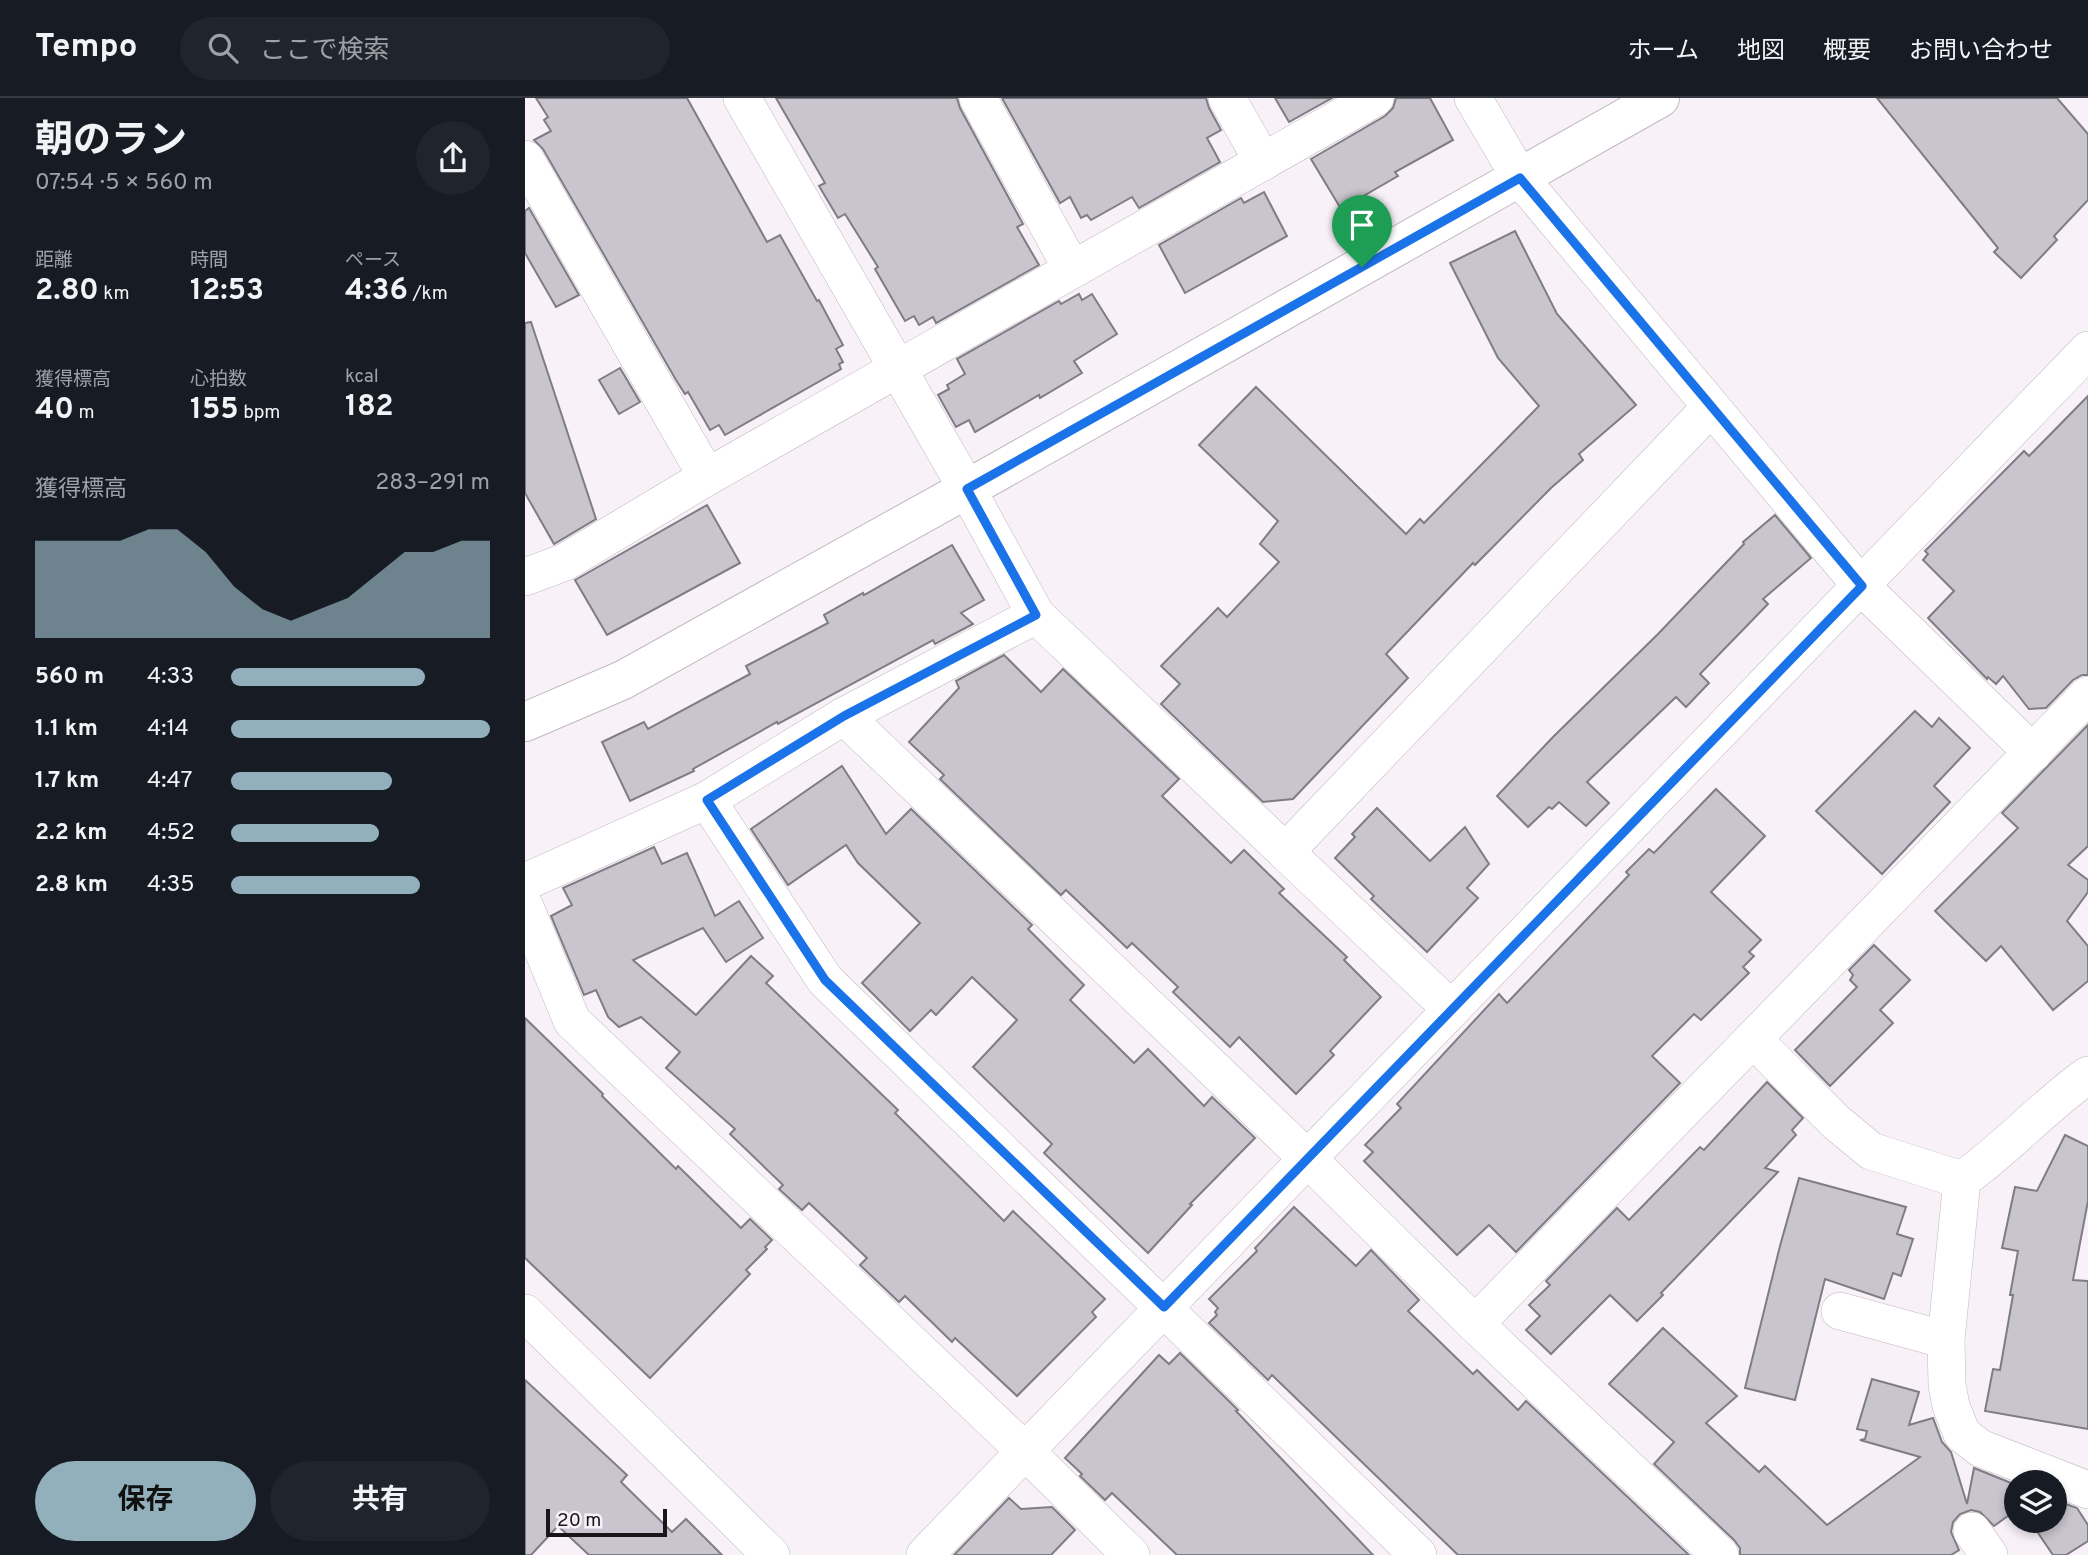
<!DOCTYPE html>
<html lang="ja">
<head>
<meta charset="utf-8">
<style>
	:root { --surface:#171b24; --page:#20242c; --text:#f1f3f6; --muted:#9ea1a6; --line:#363941; --accent:#92b0bb }
	body { margin:0; font-family:Overpass,"Noto Sans JP",sans-serif; background:var(--page); color:var(--text); height:100vh; display:flex; flex-direction:column; font-size:26px; white-space:nowrap }
	* { box-sizing:border-box; margin:0 }
	p { font-size:23px; color:var(--muted) }
	.icon { flex:none; width:38px; height:38px; fill:none; stroke:currentColor; stroke-width:2; stroke-linecap:round; stroke-linejoin:round }
	.map { position:relative; flex:1; overflow:hidden }
	.drawer { display:flex; flex-direction:column; background:var(--surface); width:525px }
	.drawer>* { flex:none }
	.fabs { position:absolute; left:1479px; top:1372px; display:grid; gap:14px }
	.fabs a { display:grid; place-items:center; width:63px; height:63px; border-radius:50%; background:var(--surface); box-shadow:0 4px 10px #0003; font-size:35px }
	.scale { position:absolute; left:21px; bottom:18px; width:121px; box-sizing:border-box; padding-left:7px; border:4px solid #191619; border-top:0; font-size:19px; line-height:24px; white-space:nowrap; color:#191619; -webkit-text-stroke:5px #f8f1f8; paint-order:stroke }
	.pin { position:absolute; display:grid; place-items:center; width:60px; height:60px; color:#fff; margin:-72px -30px; border-radius:50% 50% 50% 0; rotate:-45deg; box-shadow:0 0 7px #0007 }
	.pin .icon { rotate:45deg }
	.round { display:grid; place-items:center; flex:none; width:74px; height:74px; border-radius:37px; background:var(--page) }
	.summary { display:flex; align-items:center; justify-content:space-between; height:119px; padding:0 35px }
	h1 { font-size:38px; font-weight:700; line-height:52px }
	.figures { display:grid; grid-template-columns:repeat(3,1fr); gap:10px; height:119px; padding:7px 35px }
	.figures div { display:grid; align-content:center }
	.figures b { font-size:30px; font-weight:700 }
	.figures small { font-size:19px; font-weight:400 }
	.figures p { font-size:19px }
	.chart { height:196px; padding:14px 35px }
	.chart p { display:flex; justify-content:space-between }
	.chart svg { width:100%; height:126px; margin-top:7px; fill:var(--accent); opacity:.7 }
	.cta { display:flex; gap:14px; margin-top:auto; padding:14px 35px }
	.cta a { flex:1; height:80px; border-radius:42px; background:var(--accent); color:#111; font-size:28px; font-weight:700; line-height:80px; text-align:center }
	.cta a+a { background:var(--page); color:var(--text) }
	ul { padding:0 35px; list-style:none; font-size:23px }
	li { display:grid; grid-template-columns:112px 84px 1fr; align-items:center; height:52px }
	li i { height:18px; border-radius:9px; background:var(--accent) }
	header { display:flex; align-items:center; gap:42px; box-sizing:border-box; height:98px; padding:0 35px; background:var(--surface); border-bottom:2px solid var(--line) }
	header strong { font-size:33px }
	nav { display:flex; gap:38px; margin-inline-start:auto; font-size:24px }
	.search { width:490px; height:63px; background:var(--page); display:flex; align-items:center; gap:18px; box-sizing:border-box; padding:0 24px; border-radius:38px; color:var(--muted); font-size:26px }
	main { display:flex; flex:1; min-height:0 }
	.map>svg:first-child { display:block }
</style>
</head>
<body>
<header>
<strong>Tempo</strong>
<div class="search"><svg class="icon" aria-label="search" viewBox="0 0 24 24"><circle cx="10" cy="10" r="6"/><path d="M15 15l6 6"/></svg>ここで検索</div>
<nav><a>ホーム</a><a>地図</a><a>概要</a><a>お問い合わせ</a></nav>
</header>
<main>
<section class="drawer">
<div class="summary"><div><h1>朝のラン</h1><p>07:54 · 5 × 560 m</p></div><a class="round"><svg class="icon" aria-label="share" viewBox="0 0 24 24"><path d="M12 15V3M7 8l5-5 5 5M5 13v7h14v-7"/></svg></a></div>
<div class="figures">
<div><p>距離</p><b>2.80<small> km</small></b></div>
<div><p>時間</p><b>12:53</b></div>
<div><p>ペース</p><b>4:36<small> /km</small></b></div>
</div>
<div class="figures">
<div><p>獲得標高</p><b>40<small> m</small></b></div>
<div><p>心拍数</p><b>155<small> bpm</small></b></div>
<div><p>kcal</p><b>182</b></div>
</div>
<div class="chart"><p><span>獲得標高</span>283–291 m</p>
<svg viewBox="0 0 160 44" preserveAspectRatio="none"><path d="M0 44V10L10 10L20 10L30 10L40 6L50 6L60 14L70 26L80 34L90 38L100 34L110 30L120 22L130 14L140 14L150 10L160 10V44z"/></svg>
</div>
<ul>
<li><b>560 m</b>4:33<i style="width:75%"></i></li>
<li><b>1.1 km</b>4:14<i style="width:100%"></i></li>
<li><b>1.7 km</b>4:47<i style="width:62%"></i></li>
<li><b>2.2 km</b>4:52<i style="width:57%"></i></li>
<li><b>2.8 km</b>4:35<i style="width:73%"></i></li>
</ul>
<div class="cta"><a>保存</a><a>共有</a></div>
</section>
<div class="map">
<svg width="1563" height="1457" viewBox="0 0 1563 1457">
	<rect width="100%" height="100%" fill="#f8f1f8"/>
	<!-- building -->
	<g fill="#c9c5ce" stroke="#7f7c84" stroke-width="2">
		<polygon points="11,0 162,0 242,144 255,137 292,203 294,202 318,247 311,251 318,264 314,266 316,271 200,337 194,327 185,332 163,294 160,296 151,282 18,51 9,42 26,33 19,22 23,19"/>
		<polygon points="251,0 432,0 435,10 498,126 492,129 514,167 411,225 408,219 394,227 389,218 380,223 350,171 353,169 320,116 313,120 294,88 300,85"/>
		<polygon points="477,0 681,0 684,10 696,32 682,40 695,64 614,110 607,99 566,122 562,117 556,120 545,99 535,105"/>
		<polygon points="750,0 807,0 764,24"/>
		<polygon points="871,0 905,0 928,42 870,74 873,78 816,111 786,61 860,18 868,10"/>
		<polygon points="1352,0 1532,0 1563,36 1563,102 1529,138 1532,142 1496,180 1469,154 1473,150"/>
		<polygon points="739,94 762,138 660,195 634,147 716,100 719,105"/>
		<polygon points="4,110 54,197 31,209 0,155 0,113"/>
		<polygon points="990,133 1032,216 1111,307 1054,356 1058,362 1026,390 950,467 948,465 861,556 883,580 768,701 738,704 636,606 655,586 636,568 693,510 702,519 754,464 735,446 753,423 674,347 731,289 881,436 895,421 899,425 1014,308 973,260 925,165"/>
		<polygon points="554,196 557,202 567,196 592,236 549,263 557,275 515,300 514,297 450,334 444,322 431,329 413,297 424,291 422,287 440,276 432,261 534,203 536,206"/>
		<polygon points="6,224 71,421 29,446 0,395 0,225"/>
		<polygon points="95,270 115,304 94,316 74,282"/>
		<polygon points="1563,298 1563,577 1557,577 1548,582 1521,610 1504,611 1478,578 1471,586 1463,579 1462,581 1403,520 1429,493 1398,462 1403,456 1400,453 1499,353 1504,358"/>
		<polygon points="182,407 215,465 82,537 50,482"/>
		<polygon points="1250,417 1286,460 1238,501 1243,506 1175,576 1184,585 1161,609 1151,599 1062,684 1084,705 1061,728 1034,704 1027,711 1024,709 1003,729 972,698 1028,639 1133,536 1219,446 1218,444"/>
		<polygon points="427,447 459,502 436,515 448,526 410,546 408,542 253,626 252,624 168,671 169,673 105,703 77,644 119,624 123,631 225,576 221,568 303,525 299,517 338,495 339,497"/>
		<polygon points="479,557 516,594 538,571 654,681 637,698 706,765 719,752 759,791 754,795 822,859 819,862 856,899 805,953 809,957 771,996 714,939 705,949 648,894 653,889 607,845 602,850 541,792 536,797 415,681 419,677 384,644 434,590 431,583"/>
		<polygon points="1390,613 1407,629 1414,620 1445,650 1409,688 1425,704 1357,776 1291,713"/>
		<polygon points="1563,627 1563,748 1543,767 1563,782 1563,794 1542,823 1563,848 1563,883 1528,912 1476,848 1461,863 1410,813 1493,730 1477,715"/>
		<polygon points="317,668 361,736 386,711 507,827 503,831 559,887 545,902 609,965 623,951 679,1008 687,999 730,1040 665,1106 667,1107 623,1155 519,1055 527,1046 448,969 492,922 447,879 411,917 406,912 385,933 337,885 395,825 333,765 321,747 263,787 226,731"/>
		<polygon points="1191,691 1240,738 1186,794 1236,842 1224,854 1229,858 1218,869 1224,875 1176,922 1169,916 1127,958 1155,985 991,1154 964,1127 932,1157 839,1063 848,1054 840,1047 876,1010 872,1006 974,896 982,905 1104,777 1101,774 1124,751 1129,755"/>
		<polygon points="852,710 905,763 940,729 964,766 942,790 953,800 902,854 846,801 849,798 810,760 830,739 827,736"/>
		<polygon points="129,749 137,766 162,755 190,818 214,803 238,840 201,864 178,830 108,862 171,917 226,858 248,878 241,885 373,1012 370,1015 479,1123 488,1113 580,1201 567,1214 571,1219 492,1298 430,1240 427,1244 380,1198 374,1204 335,1167 342,1160 284,1105 277,1112 254,1091 258,1087 205,1036 210,1031 141,970 155,954 116,919 94,929 83,919 71,892 59,897 26,818 47,807 38,790"/>
		<polygon points="1349,847 1385,882 1355,912 1368,925 1305,988 1270,952 1332,889 1325,882 1328,877 1324,872"/>
		<polygon points="0,920 78,996 77,998 151,1071 153,1068 216,1130 225,1121 247,1142 240,1149 242,1151 221,1172 225,1176 125,1280 0,1160"/>
		<polygon points="1242,984 1278,1020 1267,1032 1271,1037 1240,1070 1253,1074 1136,1195 1138,1197 1112,1223 1085,1197 1026,1256 1001,1232 1015,1218 1004,1207 1025,1187 1021,1183 1092,1110 1104,1122 1175,1049 1179,1052"/>
		<polygon points="1540,1037 1563,1048 1563,1103 1548,1182 1563,1183 1563,1331 1460,1313 1468,1271 1475,1272 1488,1197 1485,1197 1493,1153 1477,1150 1490,1089 1512,1093"/>
		<polygon points="1274,1080 1381,1109 1372,1136 1388,1141 1376,1178 1368,1175 1359,1201 1300,1181 1270,1302 1220,1290 1255,1148"/>
		<polygon points="769,1109 831,1168 846,1152 894,1202 883,1213 948,1276 952,1272 993,1312 1001,1303 1164,1457 933,1457 747,1277 743,1282 684,1225 692,1217 690,1214 693,1210 684,1201 732,1153 730,1150"/>
		<polygon points="1138,1230 1212,1298 1181,1325 1234,1374 1240,1368 1302,1427 1395,1359 1335,1342 1340,1341 1342,1333 1332,1331 1347,1281 1394,1294 1384,1327 1408,1320 1417,1344 1426,1354 1442,1406 1449,1370 1491,1387 1491,1412 1469,1428 1455,1414 1446,1412 1435,1416 1428,1424 1426,1434 1434,1452 1426,1457 1215,1457 1215,1450 1209,1442 1129,1366 1149,1344 1084,1286"/>
		<polygon points="655,1255 713,1312 711,1313 848,1457 652,1457 587,1395 580,1402 555,1378 557,1376 540,1360 634,1257 644,1266"/>
		<polygon points="0,1282 102,1377 96,1384 147,1434 161,1421 197,1457 64,1457 33,1428 6,1457 0,1457"/>
		<polygon points="484,1400 496,1411 527,1409 550,1432 526,1457 429,1457"/>
		<polygon points="1530,1402 1552,1410 1563,1427 1563,1443 1541,1457 1528,1457 1505,1423 1530,1423"/>
	</g>
	<g fill="none" stroke-linecap="round" stroke-linejoin="round">
		<defs>
			<g id="street">
				<polyline points="217,0 442,391 511,517 926,911"/>
				<polyline points="453,0 547,171"/>
				<polyline points="702,0 738,64"/>
				<polyline points="948,0 995,80 1337,489 1508,655"/>
				<polyline points="0,61 182,379"/>
				<polyline points="0,479 40,464 182,379 850,0"/>
				<polyline points="319,618 783,1061 950,1226 1195,1457"/>
				<polyline points="182,702 300,882 893,1457"/>
				<polyline points="761,753 1185,310"/>
				<polyline points="0,784 182,702 319,618 511,517"/>
				<polyline points="0,809 47,923 501,1354 606,1457"/>
				<polyline points="1229,942 1311,1024 1346,1053 1437,1082 1421,1242 1422,1287 1426,1308 1437,1336 1455,1350 1563,1392"/>
				<path d="M1437,1082C1482,1050 1518,1009 1563,977"/>
				<polyline points="1315,1213 1421,1242"/>
				<polyline points="0,1215 246,1457"/>
				<polyline points="950,1226 1563,597"/>
				<polyline points="1447,1433 1464,1457"/>
				<polyline points="400,1457 1563,252"/>
			</g>
			<polyline id="secondary" points="0,624 98,582 442,391 1135,0"/>
		</defs>
		<!-- street casing -->
		<use href="#street" stroke="#c0b9c0" stroke-width="38"/>
		<!-- secondary casing -->
		<use href="#secondary" stroke="#c0b9c0" stroke-width="40"/>
		<!-- street -->
		<use href="#street" stroke="#fff" stroke-width="37"/>
		<!-- secondary -->
		<use href="#secondary" stroke="#fff" stroke-width="38"/>
	</g>
	<g fill="none" stroke-linecap="round" stroke-linejoin="round">
		<defs>
			<polygon id="route" points="995,80 1337,488 639,1209 300,882 182,702 319,618 511,517 442,391"/>
		</defs>
		<!-- route casing -->
		<use href="#route" stroke="#fff" stroke-width="14"/>
		<!-- route -->
		<use href="#route" stroke="#1a73e8" stroke-width="9"/>
	</g>
</svg>
<div class="fabs">
<a><svg class="icon" aria-label="layers" viewBox="0 0 24 24"><path d="M12 4l9 5-9 5-9-5zM3 14l9 5 9-5"/></svg></a>
</div>
<div class="scale">20 m</div>
<div class="pin" style="left:837px;top:169px;background:#1e9e55"><svg class="icon" aria-label="arrive" viewBox="0 0 24 24"><path d="M6 21V4h12l-3 4 3 4H6"/></svg></div>
</div>
</main>
</body>
</html>
